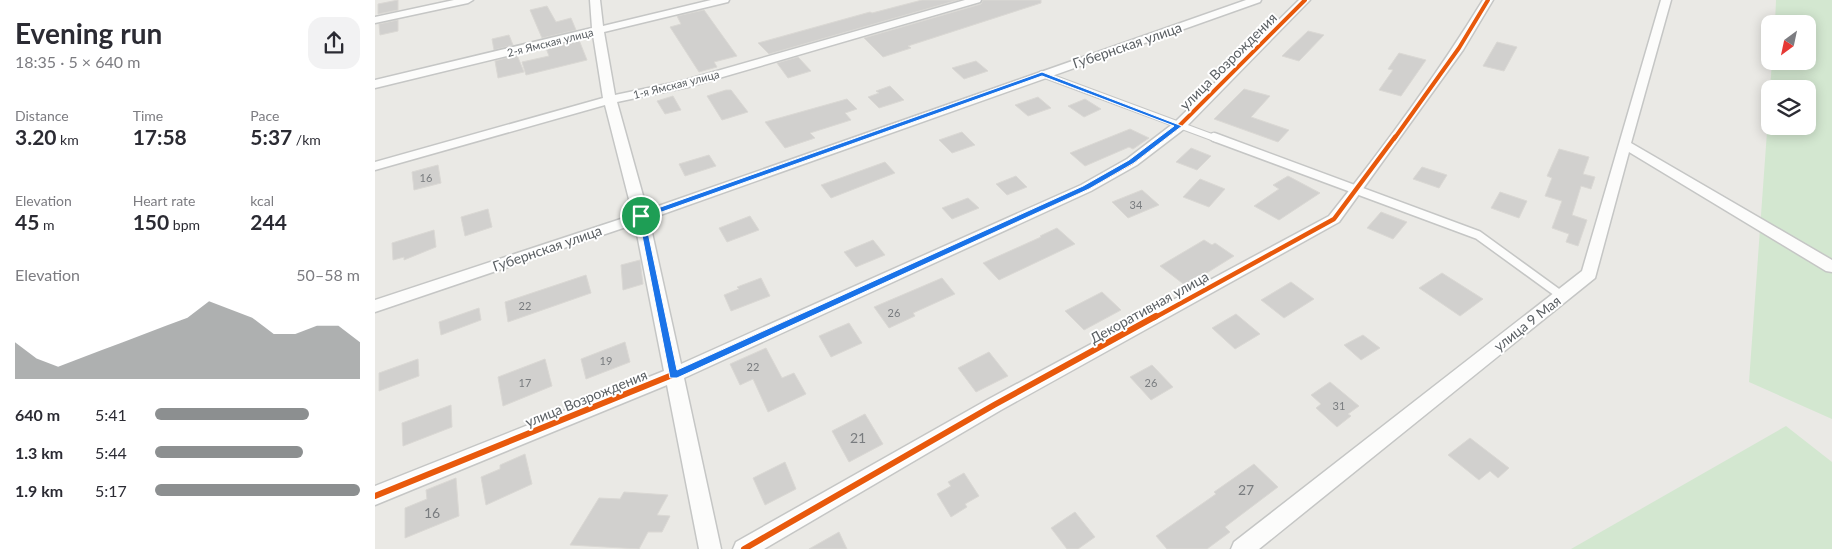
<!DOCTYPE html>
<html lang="en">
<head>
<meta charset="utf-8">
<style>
	:root { --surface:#fff; --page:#f2f2f3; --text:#2b2b33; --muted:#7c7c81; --accent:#8c8f90 }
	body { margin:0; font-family:Lato,sans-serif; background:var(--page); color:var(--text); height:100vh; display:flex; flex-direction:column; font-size:19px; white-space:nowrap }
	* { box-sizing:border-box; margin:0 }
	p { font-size:16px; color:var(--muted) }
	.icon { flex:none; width:28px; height:28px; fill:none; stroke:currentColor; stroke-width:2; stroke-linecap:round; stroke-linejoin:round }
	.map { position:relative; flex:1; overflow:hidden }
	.panel { display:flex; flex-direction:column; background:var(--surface); width:375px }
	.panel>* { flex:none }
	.needle { width:32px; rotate:213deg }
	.controls { position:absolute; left:1386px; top:15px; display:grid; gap:10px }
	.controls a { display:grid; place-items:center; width:55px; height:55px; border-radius:10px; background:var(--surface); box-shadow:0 2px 12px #0003; font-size:25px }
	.pin { position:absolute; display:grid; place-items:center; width:42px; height:42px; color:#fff; margin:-21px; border:2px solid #fff; border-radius:50%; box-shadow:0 1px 5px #0007 }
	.round { display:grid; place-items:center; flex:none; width:52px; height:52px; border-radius:15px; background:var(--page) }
	.head { display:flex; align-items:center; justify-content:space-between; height:85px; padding:0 15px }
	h1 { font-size:28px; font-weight:700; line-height:38px }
	.metrics { display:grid; grid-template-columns:repeat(3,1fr); gap:8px; height:85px; padding:5px 15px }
	.metrics div { display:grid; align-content:center }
	.metrics b { font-size:21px; font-weight:700 }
	.metrics small { font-size:14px; font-weight:400 }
	.metrics p { font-size:14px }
	.chart { height:140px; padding:10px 15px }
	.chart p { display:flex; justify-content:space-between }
	.chart svg { width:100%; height:90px; margin-top:5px; fill:var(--accent); opacity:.7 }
	ul { padding:0 15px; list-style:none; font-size:16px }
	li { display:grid; grid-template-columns:80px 60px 1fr; align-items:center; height:38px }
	li i { height:12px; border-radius:6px; background:var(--accent) }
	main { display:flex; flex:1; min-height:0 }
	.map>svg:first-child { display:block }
</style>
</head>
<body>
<main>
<section class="panel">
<div class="head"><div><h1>Evening run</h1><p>18:35 · 5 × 640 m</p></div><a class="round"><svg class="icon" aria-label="share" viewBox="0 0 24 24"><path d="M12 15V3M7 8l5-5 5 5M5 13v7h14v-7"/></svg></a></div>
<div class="metrics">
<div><p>Distance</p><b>3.20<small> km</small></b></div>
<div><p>Time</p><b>17:58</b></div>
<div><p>Pace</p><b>5:37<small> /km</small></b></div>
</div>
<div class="metrics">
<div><p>Elevation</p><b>45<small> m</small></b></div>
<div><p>Heart rate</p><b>150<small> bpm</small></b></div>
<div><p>kcal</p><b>244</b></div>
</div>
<div class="chart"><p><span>Elevation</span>50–58 m</p>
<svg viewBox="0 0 160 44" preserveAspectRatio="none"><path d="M0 44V26L10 34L20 38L30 34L40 30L50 26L60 22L70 18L80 14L90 6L100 10L110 14L120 22L130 22L140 18L150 18L160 26V44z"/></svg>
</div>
<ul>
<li><b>640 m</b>5:41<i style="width:75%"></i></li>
<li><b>1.3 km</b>5:44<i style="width:72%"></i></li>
<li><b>1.9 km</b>5:17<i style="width:100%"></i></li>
</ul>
</section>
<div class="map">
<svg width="1457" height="549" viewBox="0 0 1457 549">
	<rect width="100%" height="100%" fill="#eae9e5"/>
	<!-- green -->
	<g fill="#d3e7d0">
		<polygon points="1401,0 1457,0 1457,419 1374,382 1395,90 1395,126 1432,126 1432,89 1395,89 1397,61 1432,61 1432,24 1400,24"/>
		<polygon points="1411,426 1457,462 1457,549 1196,549"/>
	</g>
	<!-- building -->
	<g fill="#d1d0ce" stroke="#dad8d4">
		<polygon points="23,0 23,10 3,14 3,4"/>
		<polygon points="547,0 583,0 394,54 383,43 495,12 497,13"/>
		<polygon points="608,0 666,0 666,3 533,46 536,48 508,57 489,38 606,4"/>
		<polygon points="172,6 181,22 196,18 201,30 167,38 155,10"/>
		<polygon points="329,10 362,56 339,62 342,67 324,72 295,27 306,24 302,16"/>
		<polygon points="23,20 23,31 5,35 4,24"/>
		<polygon points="933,31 949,35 924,61 907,56"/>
		<polygon points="134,35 138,45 119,50 117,39"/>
		<polygon points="204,40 212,60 151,75 147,62 174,56 171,48"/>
		<polygon points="1122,42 1142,47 1129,71 1108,66"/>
		<polygon points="1024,53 1051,60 1026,96 1004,90 1018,70 1013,69"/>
		<polygon points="142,55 149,72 123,78 120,61"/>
		<polygon points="423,57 436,71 413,78 402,63"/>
		<polygon points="601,61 613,71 589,79 577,68"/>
		<polygon points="515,86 529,100 504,108 493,97 504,93 501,91"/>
		<polygon points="869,89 895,96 876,117 914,130 903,142 839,119"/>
		<polygon points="351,90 356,90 373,112 347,120 332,96"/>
		<polygon points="298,96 306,110 290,114 282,101"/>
		<polygon points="663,97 676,108 653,116 640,105"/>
		<polygon points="472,99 482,109 470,113 476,120 435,133 440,138 410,148 390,122"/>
		<polygon points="710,99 726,109 709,117 693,106"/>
		<polygon points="755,129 774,138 758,149 754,147 710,166 695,153"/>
		<polygon points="587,132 600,145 577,153 564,140"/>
		<polygon points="816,148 836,156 822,170 801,162"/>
		<polygon points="1184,149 1214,157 1208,174 1220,177 1216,189 1206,186 1197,215 1212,220 1203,246 1191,242 1194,234 1177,228 1187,201 1170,196 1177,178 1172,176"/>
		<polygon points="334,155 341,166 310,176 304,164"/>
		<polygon points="510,162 520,173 456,198 446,185"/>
		<polygon points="63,165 66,183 39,190 37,172"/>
		<polygon points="1047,167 1072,175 1064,188 1038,179"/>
		<polygon points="641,176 652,187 632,195 621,184"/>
		<polygon points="913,176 945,193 904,220 879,206 904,189 898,185"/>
		<polygon points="825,179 850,189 834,207 808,197"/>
		<polygon points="767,190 784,205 753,218 737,202"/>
		<polygon points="1125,192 1152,201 1144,218 1116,208"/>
		<polygon points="593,198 604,208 577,219 567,208"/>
		<polygon points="113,209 117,227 90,236 86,217"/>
		<polygon points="1006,212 1032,222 1018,239 992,228"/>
		<polygon points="375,216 384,230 352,242 344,228"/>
		<polygon points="682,228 700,244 624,280 608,263 666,237 665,236"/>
		<polygon points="59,230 61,247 29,260 29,257 18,260 17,243"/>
		<polygon points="498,240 510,255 481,267 469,252"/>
		<polygon points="829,240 837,245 840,243 859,256 811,286 785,266"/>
		<polygon points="265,260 268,284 248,290 246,265"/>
		<polygon points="1067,273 1108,299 1085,316 1044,288"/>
		<polygon points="211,275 216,293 133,322 130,302"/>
		<polygon points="386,278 395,296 356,311 349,295 364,289 362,287"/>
		<polygon points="567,278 580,294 538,313 540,316 514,328 499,307"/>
		<polygon points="916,282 939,299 909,318 886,300"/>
		<polygon points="727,292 746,310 709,330 690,311"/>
		<polygon points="104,308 106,320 66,335 64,322"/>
		<polygon points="861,314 885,334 860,349 837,328"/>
		<polygon points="474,323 487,343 456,357 444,336"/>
		<polygon points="988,335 1005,348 986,360 969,345"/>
		<polygon points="250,342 255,362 211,379 206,359"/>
		<polygon points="391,348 407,378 419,373 431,394 393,412 378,379 365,385 355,364"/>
		<polygon points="614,352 633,376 601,392 583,368"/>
		<polygon points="43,359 44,376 4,391 4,373"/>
		<polygon points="170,359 177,386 128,406 123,377"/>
		<polygon points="777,365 798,387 776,400 755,377"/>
		<polygon points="955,382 984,406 973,414 976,416 962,427 941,408 946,404 936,395"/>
		<polygon points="76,405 77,427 28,446 27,423"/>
		<polygon points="490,414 508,444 474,462 457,431"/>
		<polygon points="1095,438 1134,468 1123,478 1115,471 1104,480 1073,455"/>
		<polygon points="150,454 157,484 111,505 106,477 125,469 125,465"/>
		<polygon points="410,462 421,489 390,505 378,478"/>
		<polygon points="879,464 903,487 850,527 855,532 832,549 792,549 781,536 841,494 839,492"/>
		<polygon points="589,473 604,496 590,504 592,507 576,517 562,494 576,486 573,482"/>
		<polygon points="81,478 84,516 30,538 30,508 52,499 51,490"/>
		<polygon points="249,492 293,495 282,515 295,516 287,532 273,532 264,549 195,545 224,498 245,499"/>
		<polygon points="700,512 720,537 703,549 692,549 676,528"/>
		<polygon points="464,532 472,549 434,549"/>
	</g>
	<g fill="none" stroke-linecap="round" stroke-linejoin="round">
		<defs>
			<polyline id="service-far1" points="667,74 842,139"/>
			<polyline id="service" points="839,137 1103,235 1187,296"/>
			<g id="minor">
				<polygon points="79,0 98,0 93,3 0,23 0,17"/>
				<polygon points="215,0 225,0 228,26 336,0 354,0 353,2 229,32 240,95 307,81 590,0 606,0 605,2 313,87 242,102 272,210 871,0 886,0 885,2 274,219 306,364 706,185 752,159 799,123 924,0 935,0 809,129 762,165 716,191 309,378 346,549 324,549 292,385 0,505 0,486 289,371 260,224 0,312 0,300 258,215 230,105 0,170 0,162 228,98 218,35 0,88 0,80 217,28"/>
				<path d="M1108,0H1118L1088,50L964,222L626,410L389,549H358L361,542L612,400L954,216C1009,147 1062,75 1108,0Z"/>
				<polygon points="1286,0 1296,0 1256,143 1457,260 1457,272 1451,271 1254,152 1220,278 884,549 856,549 859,542 1207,271"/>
			</g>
		</defs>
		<!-- service-far1 casing -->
		<use href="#service-far1" stroke="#c5c6c5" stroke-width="8"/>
		<!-- service casing -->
		<use href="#service" stroke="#c5c6c5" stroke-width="11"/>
		<!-- minor casing -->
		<use href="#minor" stroke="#c5c6c5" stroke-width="3"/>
		<!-- service-far1 -->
		<use href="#service-far1" stroke="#fcfcfb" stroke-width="6"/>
		<!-- service -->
		<use href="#service" stroke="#fcfcfb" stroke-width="8"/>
		<!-- minor -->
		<use href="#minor" fill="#fcfcfb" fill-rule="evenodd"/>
		<defs>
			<g id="cycleway-far2">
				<polyline points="787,139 804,126 930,0"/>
				<polyline points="1019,139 1084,48 1113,0"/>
			</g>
			<g id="cycleway-far1">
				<polyline points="425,318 711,188 757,162 789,137"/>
				<polyline points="779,318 959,219 1020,137"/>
			</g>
			<g id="cycleway">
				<polyline points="0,496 312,369 428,316"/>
				<polyline points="369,549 619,405 781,316"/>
			</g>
		</defs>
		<!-- cycleway-far2 casing -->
		<use href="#cycleway-far2" stroke="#fff" stroke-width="6"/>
		<!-- cycleway-far1 casing -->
		<use href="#cycleway-far1" stroke="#fff" stroke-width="8"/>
		<!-- cycleway casing -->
		<use href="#cycleway" stroke="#fff" stroke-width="9"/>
		<!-- cycleway-far2 -->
		<use href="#cycleway-far2" stroke="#e8590c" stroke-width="4"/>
		<!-- cycleway-far1 -->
		<use href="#cycleway-far1" stroke="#e8590c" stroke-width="4.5"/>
		<!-- cycleway -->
		<use href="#cycleway" stroke="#e8590c" stroke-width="6"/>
	</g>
	<!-- route -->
	<path fill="#1a73e8" stroke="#fff" fill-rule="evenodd" d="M667,72L807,126L759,163L714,189L302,378H295L263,215ZM667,76L799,126L754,160L708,186L302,370L270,218Z"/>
	<g text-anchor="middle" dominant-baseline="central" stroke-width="4" stroke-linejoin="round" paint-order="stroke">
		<!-- far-street labels -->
		<g font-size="11" fill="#5a5f63" stroke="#fff">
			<text transform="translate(175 42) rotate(-14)">2-я Ямская улица</text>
			<text transform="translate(301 84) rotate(-14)">1-я Ямская улица</text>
		</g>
		<!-- number labels -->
		<g font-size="11" fill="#797c7f">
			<text x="51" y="177">16</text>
			<text x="761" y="204">34</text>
			<text x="150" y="305">22</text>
			<text x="519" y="312">26</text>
			<text x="231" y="360">19</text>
			<text x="378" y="366">22</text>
			<text x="150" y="382">17</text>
			<text x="776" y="382">26</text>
			<text x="964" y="405">31</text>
		</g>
		<!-- street labels -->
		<g font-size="14" fill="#5a5f63" stroke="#fff">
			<text transform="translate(752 45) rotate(-19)">Губернская улица</text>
			<text transform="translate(853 61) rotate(-45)">улица Возрождения</text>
			<text transform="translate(172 248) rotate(-19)">Губернская улица</text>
			<text transform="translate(774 307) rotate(-29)">Декоративная улица</text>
			<text transform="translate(1152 323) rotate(-38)">улица 9 Мая</text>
			<text transform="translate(211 398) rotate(-22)">улица Возрождения</text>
		</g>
		<!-- near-number labels -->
		<g font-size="14" fill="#797c7f">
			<text x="483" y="437">21</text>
			<text x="871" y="489">27</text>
			<text x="57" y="512">16</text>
		</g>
	</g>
</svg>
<div class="controls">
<a><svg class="needle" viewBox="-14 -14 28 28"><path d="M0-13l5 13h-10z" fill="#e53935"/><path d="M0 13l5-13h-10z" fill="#7c7c81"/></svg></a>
<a><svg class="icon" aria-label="layers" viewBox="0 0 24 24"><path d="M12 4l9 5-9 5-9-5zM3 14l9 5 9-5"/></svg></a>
</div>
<div class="pin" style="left:266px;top:216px;background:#1e9e55"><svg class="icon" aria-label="arrive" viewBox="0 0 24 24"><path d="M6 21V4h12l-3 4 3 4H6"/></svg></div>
</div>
</main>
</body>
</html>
